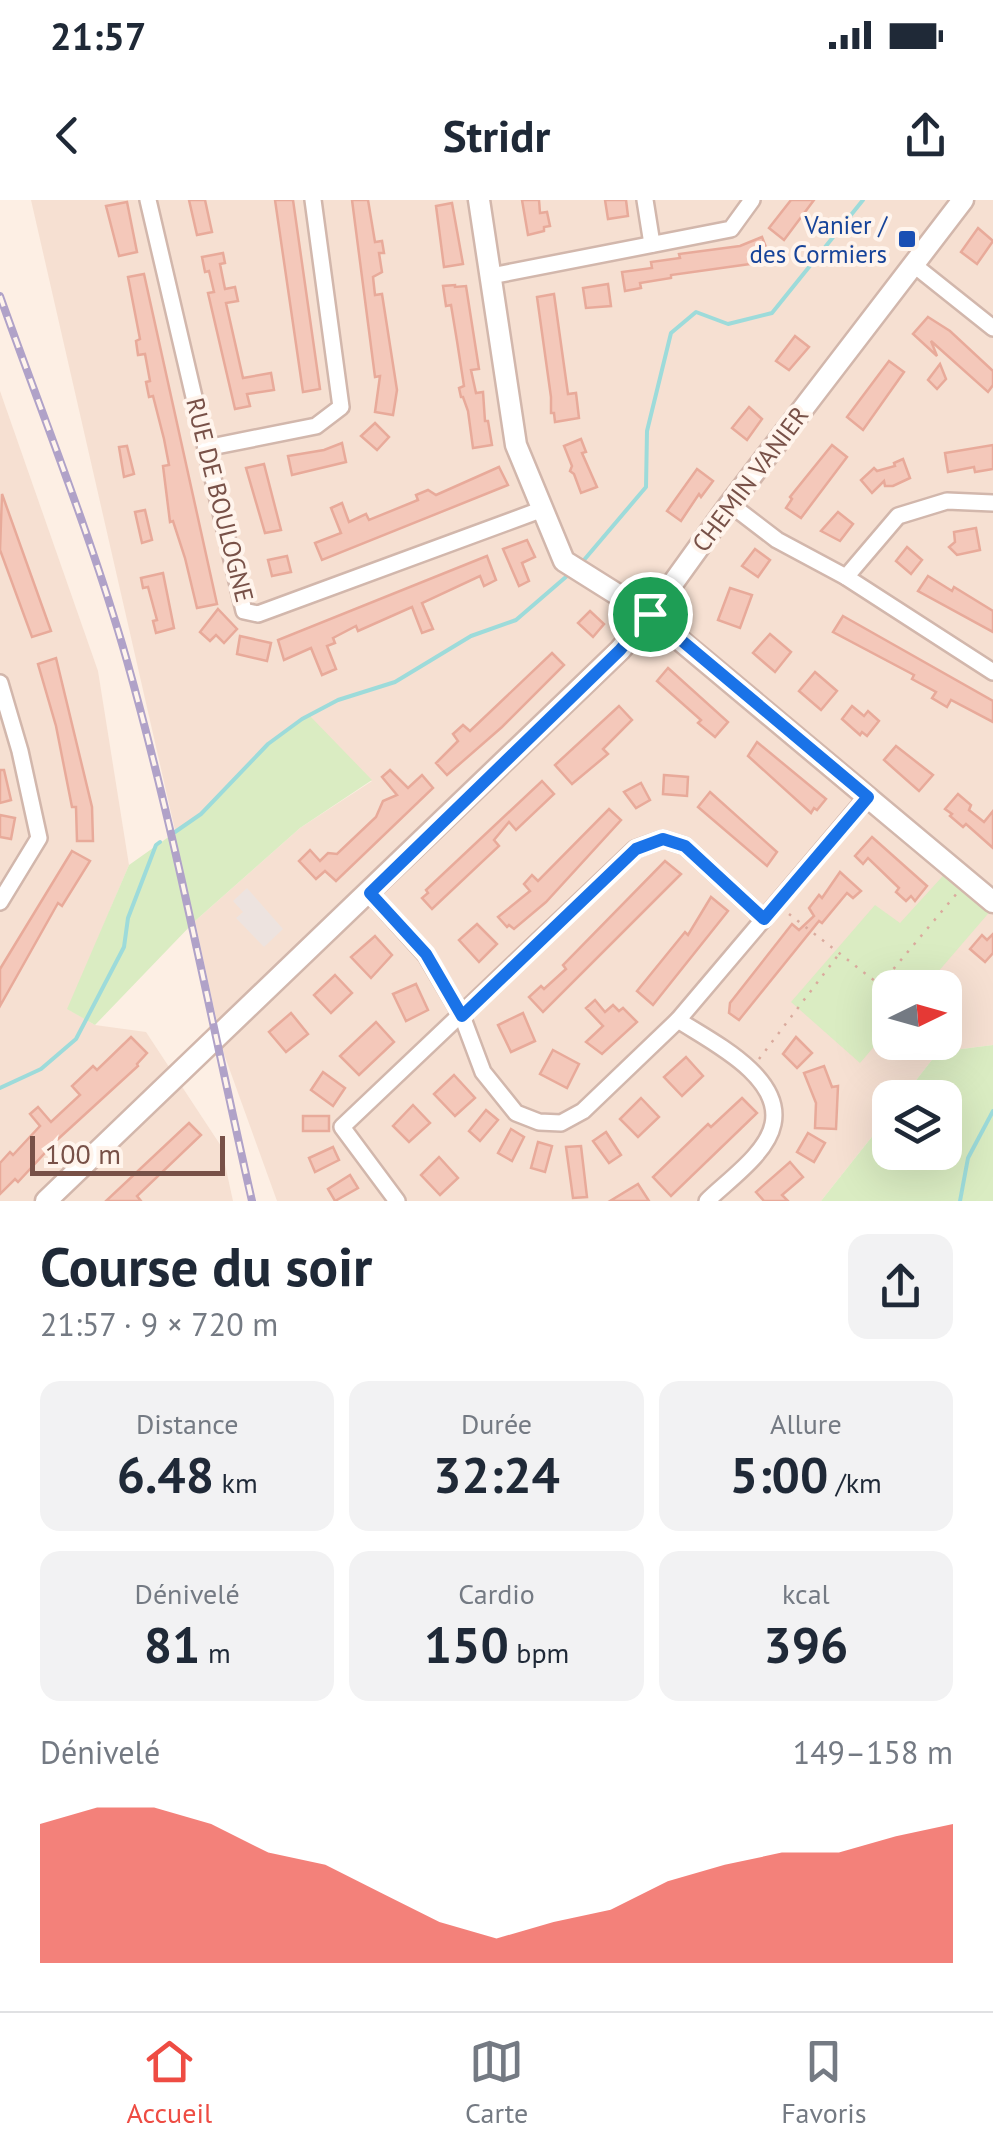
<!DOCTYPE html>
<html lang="fr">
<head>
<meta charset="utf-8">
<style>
	:root { --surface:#fff; --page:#f2f2f3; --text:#1f2937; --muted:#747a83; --line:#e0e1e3; --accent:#ee4c43 }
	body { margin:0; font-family:"PT Sans",sans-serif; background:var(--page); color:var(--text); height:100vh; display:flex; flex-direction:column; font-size:38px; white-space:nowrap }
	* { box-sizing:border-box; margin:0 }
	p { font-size:32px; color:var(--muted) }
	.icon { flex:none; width:55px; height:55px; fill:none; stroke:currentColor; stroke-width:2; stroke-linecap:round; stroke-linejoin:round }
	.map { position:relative; height:1001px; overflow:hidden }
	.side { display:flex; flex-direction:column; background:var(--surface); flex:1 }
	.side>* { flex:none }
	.needle { width:65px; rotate:85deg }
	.tools { position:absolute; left:872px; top:770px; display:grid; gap:20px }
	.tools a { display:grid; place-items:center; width:90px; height:90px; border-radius:20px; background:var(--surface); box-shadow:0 10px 40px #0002; font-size:50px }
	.scale { position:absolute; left:30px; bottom:25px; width:195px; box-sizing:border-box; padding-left:10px; border:5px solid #785148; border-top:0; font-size:28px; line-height:35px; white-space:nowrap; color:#785148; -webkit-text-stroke:8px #fff4ec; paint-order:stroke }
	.pin { position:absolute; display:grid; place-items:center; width:85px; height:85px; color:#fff; margin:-42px; border:5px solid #fff; border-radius:50%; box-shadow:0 2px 10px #0007 }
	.round { display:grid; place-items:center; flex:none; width:105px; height:105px; border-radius:20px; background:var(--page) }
	.overview { display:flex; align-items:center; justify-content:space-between; height:170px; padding:0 40px }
	h1 { font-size:55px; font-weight:600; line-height:75px }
	.metrics { display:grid; grid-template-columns:repeat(3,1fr); gap:15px; height:170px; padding:10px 40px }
	.metrics div { display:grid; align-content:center; border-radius:20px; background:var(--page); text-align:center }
	.metrics b { font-size:50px; font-weight:600 }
	.metrics small { font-size:28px; font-weight:400 }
	.metrics p { font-size:28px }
	.chart { height:280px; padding:20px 40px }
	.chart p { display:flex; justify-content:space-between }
	.chart svg { width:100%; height:180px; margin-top:10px; fill:var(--accent); opacity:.7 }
	.status { display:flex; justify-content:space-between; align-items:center; height:70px; padding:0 50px; background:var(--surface); direction:ltr }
	.status svg { height:28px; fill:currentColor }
	header { display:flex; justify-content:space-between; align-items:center; height:130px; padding:0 40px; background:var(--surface); font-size:45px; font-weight:600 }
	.tabs { display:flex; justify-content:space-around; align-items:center; height:140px; border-top:2px solid var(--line); background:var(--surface); font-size:28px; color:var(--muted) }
	.tabs a { display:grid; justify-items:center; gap:5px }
	.tabs .active { color:var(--accent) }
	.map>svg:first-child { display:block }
</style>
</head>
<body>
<div class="status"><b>21:57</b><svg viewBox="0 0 49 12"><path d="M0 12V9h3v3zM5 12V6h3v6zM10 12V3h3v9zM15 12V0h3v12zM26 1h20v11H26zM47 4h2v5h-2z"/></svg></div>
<header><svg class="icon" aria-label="back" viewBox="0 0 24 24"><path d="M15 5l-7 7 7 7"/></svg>Stridr<svg class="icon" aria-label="share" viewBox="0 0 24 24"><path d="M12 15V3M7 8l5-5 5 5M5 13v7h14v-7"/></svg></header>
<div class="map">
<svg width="993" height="1001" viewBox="0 0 993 1001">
	<rect width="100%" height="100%" fill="#fdefe4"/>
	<!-- residential -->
	<g fill="#f6e0d2" fill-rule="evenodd">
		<path d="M31,0H993V845L938,852L903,897L890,898V914L821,1001H277L224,854L195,721L300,628L372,581L268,544L201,614L175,630ZM890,788H945V842H890Z"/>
		<polygon points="0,191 98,471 129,665 68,809 95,825 146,832 221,946 233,1001 0,1001"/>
	</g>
	<!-- industrial -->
	<polygon fill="#ede3df" points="247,688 283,729 264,747 236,718 243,712 233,701"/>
	<!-- green -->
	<g fill="#daecc2">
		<polygon points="309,515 372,580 300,628 195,721 95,825 67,809 129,665 201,614 268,544"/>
		<polygon points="951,667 993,708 925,787 890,788 890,828 860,863 791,802 875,705 900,723"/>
		<polygon points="993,845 993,1001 821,1001 890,914 890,952 945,952 945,898 903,897 938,852"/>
	</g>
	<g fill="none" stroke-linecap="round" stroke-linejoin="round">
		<!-- stream -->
		<g stroke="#9ddbda" stroke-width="4">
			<polyline points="584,360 646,287 647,231 671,133 696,112 728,124 772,113 863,0"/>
			<polyline points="175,632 201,614 268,544 302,519 338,500 395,482 471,436 516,420 567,376"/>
			<polyline points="0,888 41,869 76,839 124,747 128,718 156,645 160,642"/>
			<polyline points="960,1001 968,958 993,911"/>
		</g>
	</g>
	<!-- building -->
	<g fill="#f4c8ba" stroke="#e8aa9a" stroke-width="2.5">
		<polygon points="189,0 205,0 212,32 197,35"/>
		<polygon points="275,0 293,0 320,189 303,192"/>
		<polygon points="352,0 368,0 375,42 382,41 384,53 379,53 382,72 373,77 375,95 382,94 397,190 393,215 375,212 380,176 375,177"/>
		<polygon points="522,0 539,0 540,13 547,12 550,26 544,27 544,31 528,35"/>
		<polygon points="605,0 626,0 628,16 608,19"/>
		<polygon points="791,0 814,0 784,40 769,28"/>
		<polygon points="127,2 137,52 119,56 106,6"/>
		<polygon points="452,3 463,64 444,67 436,6"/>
		<polygon points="978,28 993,41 977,64 961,52"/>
		<polygon points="762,37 769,55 750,64 671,75 671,78 640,83 641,88 625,91 622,72 652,68 651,62 680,58 679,54 740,46"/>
		<polygon points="223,53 225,63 220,64 225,89 235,87 238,101 226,103 243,178 271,173 274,190 247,194 250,206 235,209 208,93 214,92 209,71 205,72 202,57"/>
		<polygon points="144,74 217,404 197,408 185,358 173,321 170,322 163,266 169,265 164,239 153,196 149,197 146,182 150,181 145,154 138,155 136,141 140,139 128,77"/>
		<polygon points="608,84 611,106 586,108 583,88"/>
		<polygon points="455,85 455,87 466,86 479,169 471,170 476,193 483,192 485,221 488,221 492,245 473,248 468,211 463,197 461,197 459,188 464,186 457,141 451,105 446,106 443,86"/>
		<polygon points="554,94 568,194 576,193 579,218 555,222 554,213 551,213 551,197 537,97"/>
		<polygon points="928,117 950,131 993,171 993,185 988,192 931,141 937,156 913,134"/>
		<polygon points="795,136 809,147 789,170 776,161"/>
		<polygon points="889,161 904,172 863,230 847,217"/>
		<polygon points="940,164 946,179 937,189 928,180"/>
		<polygon points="749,207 762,219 747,240 732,228"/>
		<polygon points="375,223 389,237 377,250 361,236"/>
		<polygon points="581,239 586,252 582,253 597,287 581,293 574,274 570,271 572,266 564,246"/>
		<polygon points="342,243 346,262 292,275 288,256 324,250"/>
		<polygon points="832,245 847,257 801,318 786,308 792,299 790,297"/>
		<polygon points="993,245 993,269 975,272 974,267 948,272 945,253"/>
		<polygon points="127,246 134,274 124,277 119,247"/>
		<polygon points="903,259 910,278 893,286 885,286 884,281 872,293 861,280 874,268 877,271 895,266 894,263"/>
		<polygon points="264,264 281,330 265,333 246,268"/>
		<polygon points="499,267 508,285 322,360 315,343 341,333 331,308 342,303 349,322 366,314 369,320 418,300 416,295 428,290 436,295"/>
		<polygon points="697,269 713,281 701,297 699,294 681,321 667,311"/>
		<polygon points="2,294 51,431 32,437 0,350"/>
		<polygon points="145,310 152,340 142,343 135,312"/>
		<polygon points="838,312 853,324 840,341 821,331"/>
		<polygon points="976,328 980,350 957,355 949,347 955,342 954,332"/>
		<polygon points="527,340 535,357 522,363 529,381 519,386 503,349"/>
		<polygon points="907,347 922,360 911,374 896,361"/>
		<polygon points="755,349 770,360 758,377 742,366"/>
		<polygon points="287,356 291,372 272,376 268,360"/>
		<polygon points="487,356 496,380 484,386 480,376 422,403 433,429 422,433 412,407 358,431 356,426 333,438 335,443 327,446 336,469 322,475 311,448 284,460 278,440"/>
		<polygon points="163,373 174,428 156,433 153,421 157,420 148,387 143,388 141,378"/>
		<polygon points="928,376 952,391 954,387 993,411 993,432 918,391"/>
		<polygon points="730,388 752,395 740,428 718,420"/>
		<polygon points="218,409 237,429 224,443 216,435 210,441 200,432"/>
		<polygon points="590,411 604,424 593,437 578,423"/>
		<polygon points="843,416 993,501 993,522 951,500 947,507 932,498 936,492 912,479 914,475 833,432"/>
		<polygon points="770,434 791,452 775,472 753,453"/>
		<polygon points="240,436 271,443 267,461 237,454"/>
		<polygon points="552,453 564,465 502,527 447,575 436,563 458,541 453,534 463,525 470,531"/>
		<polygon points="56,458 92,607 93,641 77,641 76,607 72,607 56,526 38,464"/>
		<polygon points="668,468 728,522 715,537 698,523 701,520 657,481"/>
		<polygon points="815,472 837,491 821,510 799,491"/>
		<polygon points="619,506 632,520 603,549 608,554 572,584 555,565"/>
		<polygon points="852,506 864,516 868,511 879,521 867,536 862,532 860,535 842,519"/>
		<polygon points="757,542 826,599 817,610 814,608 811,613 748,556"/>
		<polygon points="896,546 933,575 919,591 884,560"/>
		<polygon points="0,570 4,570 11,600 0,603"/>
		<polygon points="390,570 408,588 422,575 433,588 336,681 325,671 316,679 299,661 310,650 320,661 328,653 337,654 376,617 383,601 397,595 382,577"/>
		<polygon points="664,575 688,577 687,596 663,594"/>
		<polygon points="542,581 554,594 516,630 509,622 494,640 499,646 432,709 422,698 428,693 426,690"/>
		<polygon points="641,583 650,600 636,608 624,592"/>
		<polygon points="710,592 777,652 767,666 698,607"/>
		<polygon points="958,594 971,605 969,610 984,622 993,611 993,648 966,624 963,627 950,616 952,614 945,609"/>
		<polygon points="609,609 621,620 546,702 514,729 509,725 507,727 498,717 530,691 524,684 532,675 538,681"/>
		<polygon points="0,615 15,618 11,639 0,637"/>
		<polygon points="872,637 927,686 915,701 911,696 906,701 896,692 899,688 868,658 863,664 855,656"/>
		<polygon points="72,651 90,661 62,706 58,703 0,806 0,769"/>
		<polygon points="665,661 681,674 543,812 529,797 541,786 544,789 566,769 563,765"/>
		<polygon points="840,672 861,691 853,698 847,693 822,723 819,721 739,820 729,813 730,803 792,724 799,730 814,716 809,708 819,695 822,698"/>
		<polygon points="711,697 728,711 653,805 637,791 685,732 688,735"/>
		<polygon points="477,724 497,744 479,762 459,740"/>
		<polygon points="993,734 993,753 985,762 970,749 982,735 987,740"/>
		<polygon points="375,736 392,755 371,778 351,757"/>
		<polygon points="335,775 352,793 331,813 314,795"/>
		<polygon points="416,784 428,810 406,821 393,794"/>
		<polygon points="595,800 605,812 613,805 619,811 623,808 637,822 602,854 586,842 603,826 586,808"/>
		<polygon points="291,813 308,834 286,852 269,832"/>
		<polygon points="523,813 535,841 511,852 498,825"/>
		<polygon points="376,822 394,842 359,875 340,856"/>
		<polygon points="131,837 147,853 137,864 138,866 57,940 18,982 15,979 0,994 0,963 10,952 13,955 40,926 30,914 38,907 51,922 80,895 72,886 93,866 97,870"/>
		<polygon points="796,837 812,853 797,868 783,854"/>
		<polygon points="553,850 579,864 567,888 540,874"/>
		<polygon points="686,857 703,876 682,896 664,877"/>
		<polygon points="824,866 832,887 838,886 836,929 815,928 816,903 804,873"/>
		<polygon points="323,872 345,888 333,906 311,890"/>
		<polygon points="454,875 475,898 455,916 434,894"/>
		<polygon points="641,898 659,917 638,937 620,919"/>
		<polygon points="742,898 757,913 671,996 653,977 708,924 711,927"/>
		<polygon points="413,905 430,923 409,942 393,926"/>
		<polygon points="486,910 498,920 480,941 469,931"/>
		<rect x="303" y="916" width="26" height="15"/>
		<polygon points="189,923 201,935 137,996 141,1001 106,1001"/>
		<polygon points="511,929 524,937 512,961 498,953"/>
		<polygon points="606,932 621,955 609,963 593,941"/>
		<polygon points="808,933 825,943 814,962 797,952"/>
		<polygon points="538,942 552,946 545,972 531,968"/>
		<polygon points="581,946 587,997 573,998 566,947"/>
		<polygon points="333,947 339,960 315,972 309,958"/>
		<polygon points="439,957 458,978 440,995 421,975"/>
		<polygon points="790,962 803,977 782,995 788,1001 764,1001 756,992"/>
		<polygon points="350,975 358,988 335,1001 328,989"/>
		<polygon points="638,984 649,1001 610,1001"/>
	</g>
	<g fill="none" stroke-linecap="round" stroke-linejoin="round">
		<defs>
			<g id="minor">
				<polyline points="148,0 244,411 258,414 543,309"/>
				<polyline points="645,0 652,44"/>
				<polyline points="914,65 993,128"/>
				<polyline points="491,76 731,29 752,0"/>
				<polyline points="206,248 316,226 341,207 313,0"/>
				<polyline points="730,304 777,340 846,377 993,472"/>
				<polyline points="846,377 898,316 947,301 993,303"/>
				<polyline points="0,483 20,551 39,638 0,702"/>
				<polyline points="370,693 426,755 462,816 483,872 516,913 539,922 561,923 583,911 678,820 867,597"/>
				<path d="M678,820C710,841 783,876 773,924C767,954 727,981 707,1001"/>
				<polyline points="397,1001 342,927 635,649 663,639 685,646 764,719"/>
			</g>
			<g id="tertiary">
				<polyline points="479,0 516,245 564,361 650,415 993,702"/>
				<polyline points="46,1001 620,450 650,415 730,304 963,0"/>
			</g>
		</defs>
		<!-- minor casing -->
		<use href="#minor" stroke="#d2b7ac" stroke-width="20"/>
		<!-- tertiary casing -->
		<use href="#tertiary" stroke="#d2b7ac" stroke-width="25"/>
		<!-- path -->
		<g stroke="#daaa9d" stroke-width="2.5" stroke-dasharray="2.5 8" stroke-linecap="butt">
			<polyline points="789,714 880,785 958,692"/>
			<polyline points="759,859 839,754"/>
		</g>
		<!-- minor -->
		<use href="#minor" stroke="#fff" stroke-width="15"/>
		<!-- tertiary -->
		<use href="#tertiary" stroke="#fff" stroke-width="20"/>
		<defs>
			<path id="rail" d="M0,96C43,217 92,338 127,461C177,639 211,821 252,1001"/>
		</defs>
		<!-- rail casing -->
		<use href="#rail" stroke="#b0a2c8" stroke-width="8"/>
		<!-- rail -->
		<use href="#rail" stroke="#fff4ec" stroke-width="4" stroke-dasharray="11" stroke-linecap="butt"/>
	</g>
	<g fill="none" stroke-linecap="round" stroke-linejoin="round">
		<defs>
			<polygon id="route" points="650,414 868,597 764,719 685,646 663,639 636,649 462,816 426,754 370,693 620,450"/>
		</defs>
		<!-- route casing -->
		<use href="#route" stroke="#fff" stroke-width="20"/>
		<!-- route -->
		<use href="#route" stroke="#1a73e8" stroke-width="12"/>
	</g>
	<!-- markers -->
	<rect fill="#1a4fb4" stroke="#fff4ec" stroke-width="4" x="897" y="29" width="20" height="20" rx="5"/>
	<g text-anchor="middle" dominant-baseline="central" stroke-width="8" stroke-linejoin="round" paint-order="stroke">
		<!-- transit labels -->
		<g font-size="25" fill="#164399" stroke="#fff4ec" text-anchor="end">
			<text x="887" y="25">Vanier /<tspan x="887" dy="29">des Cormiers</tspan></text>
		</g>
		<!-- street labels -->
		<g font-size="25" fill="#785148" stroke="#fff4ec">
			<text transform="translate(750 279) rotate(-53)">CHEMIN VANIER</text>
			<text transform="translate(220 300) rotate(76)">RUE DE BOULOGNE</text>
		</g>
	</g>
</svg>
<div class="tools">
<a><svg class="needle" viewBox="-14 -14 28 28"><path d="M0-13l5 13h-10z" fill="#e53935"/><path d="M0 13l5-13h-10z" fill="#747a83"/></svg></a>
<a><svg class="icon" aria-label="layers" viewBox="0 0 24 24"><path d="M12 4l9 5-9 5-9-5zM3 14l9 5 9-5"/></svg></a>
</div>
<div class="scale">100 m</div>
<div class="pin" style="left:650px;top:414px;background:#1e9e55"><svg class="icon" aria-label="arrive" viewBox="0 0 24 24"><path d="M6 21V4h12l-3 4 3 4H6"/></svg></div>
</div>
<section class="side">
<div class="overview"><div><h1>Course du soir</h1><p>21:57 · 9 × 720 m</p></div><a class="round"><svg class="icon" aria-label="share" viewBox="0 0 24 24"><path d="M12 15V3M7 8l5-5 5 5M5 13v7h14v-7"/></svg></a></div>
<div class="metrics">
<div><p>Distance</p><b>6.48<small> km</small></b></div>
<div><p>Durée</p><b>32:24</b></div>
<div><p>Allure</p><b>5:00<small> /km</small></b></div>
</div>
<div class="metrics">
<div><p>Dénivelé</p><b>81<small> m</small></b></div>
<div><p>Cardio</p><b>150<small> bpm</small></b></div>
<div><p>kcal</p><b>396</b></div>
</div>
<div class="chart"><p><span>Dénivelé</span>149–158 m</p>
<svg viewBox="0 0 160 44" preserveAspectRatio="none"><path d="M0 44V10L10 6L20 6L30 10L40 17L50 20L60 27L70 34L80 38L90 34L100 31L110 24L120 20L130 17L140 17L150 13L160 10V44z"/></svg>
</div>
</section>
<nav class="tabs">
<a class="active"><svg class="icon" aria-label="home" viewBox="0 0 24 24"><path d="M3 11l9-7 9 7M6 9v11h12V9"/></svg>Accueil</a>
<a><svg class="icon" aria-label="map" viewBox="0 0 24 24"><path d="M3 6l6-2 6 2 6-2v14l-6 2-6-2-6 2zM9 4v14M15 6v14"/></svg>Carte</a>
<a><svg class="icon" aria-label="saved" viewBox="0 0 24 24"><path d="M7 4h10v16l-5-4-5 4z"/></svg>Favoris</a>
</nav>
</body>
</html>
